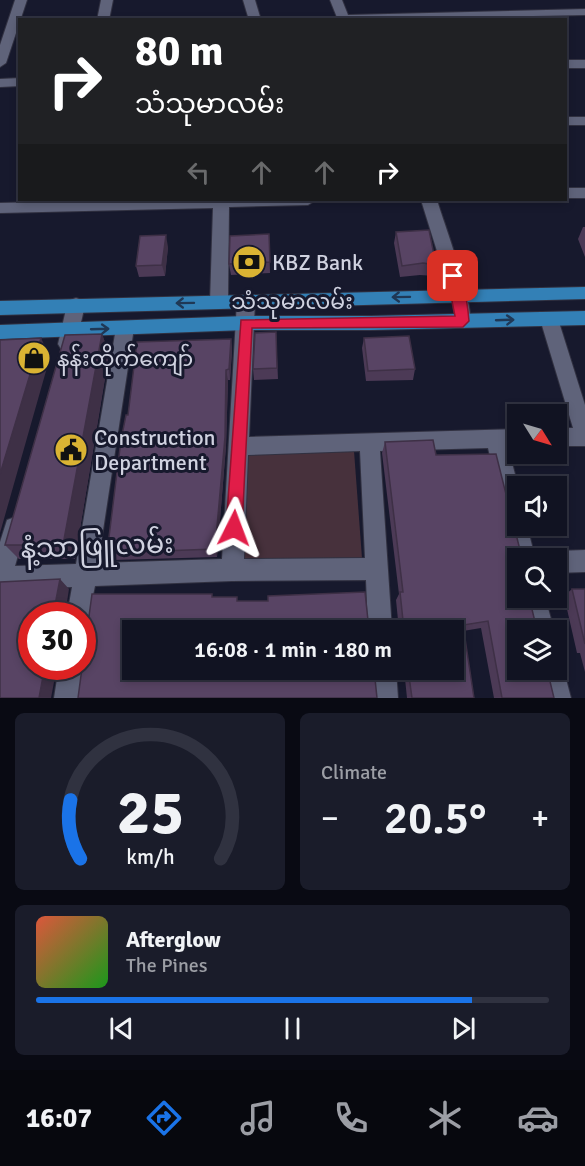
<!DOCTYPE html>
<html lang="en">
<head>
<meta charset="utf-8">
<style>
	body { margin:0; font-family:Signika,"Noto Sans Myanmar",sans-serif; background:#1a1c2a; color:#f1f3f6; height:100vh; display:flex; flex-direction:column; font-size:22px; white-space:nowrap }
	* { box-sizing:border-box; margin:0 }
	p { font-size:20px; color:#9c9ea5 }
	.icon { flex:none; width:33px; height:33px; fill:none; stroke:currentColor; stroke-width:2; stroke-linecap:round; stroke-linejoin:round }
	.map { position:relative; height:698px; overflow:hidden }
	.drawer { display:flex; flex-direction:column; gap:15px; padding:15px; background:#090a13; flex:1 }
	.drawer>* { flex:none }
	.guide { position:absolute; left:18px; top:18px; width:549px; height:183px; border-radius:0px; box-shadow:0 3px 9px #0003,0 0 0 2px #303240; background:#202124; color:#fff; overflow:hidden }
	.needle { width:39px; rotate:127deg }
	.controls { position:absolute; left:507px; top:404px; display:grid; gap:12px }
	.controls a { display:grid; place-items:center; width:60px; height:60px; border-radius:0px; background:#111322; box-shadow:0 3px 9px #0003,0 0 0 2px #303240; font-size:30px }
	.speed { position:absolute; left:18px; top:602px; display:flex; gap:12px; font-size:30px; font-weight:700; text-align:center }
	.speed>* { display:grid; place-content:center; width:78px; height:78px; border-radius:50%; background:#111322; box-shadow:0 3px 9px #0003,0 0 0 2px #303240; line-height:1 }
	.speed .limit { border:9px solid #d22; background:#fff; color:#111 }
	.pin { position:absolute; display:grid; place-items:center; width:51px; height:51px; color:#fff; margin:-26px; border-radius:12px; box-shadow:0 3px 9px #0006 }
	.me { position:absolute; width:66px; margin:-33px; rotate:3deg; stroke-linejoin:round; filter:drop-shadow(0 0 4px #0008) }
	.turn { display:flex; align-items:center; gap:21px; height:126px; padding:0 18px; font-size:27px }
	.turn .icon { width:78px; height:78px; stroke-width:2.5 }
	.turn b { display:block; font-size:42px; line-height:51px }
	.lanes { display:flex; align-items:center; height:57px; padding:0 18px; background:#0003; justify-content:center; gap:30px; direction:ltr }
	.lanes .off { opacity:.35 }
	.big { font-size:45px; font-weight:600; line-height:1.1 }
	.drawer .card { flex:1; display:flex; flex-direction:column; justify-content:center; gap:9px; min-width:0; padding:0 21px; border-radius:9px; background:#1a1c2a }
	.drawer .dial { align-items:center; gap:0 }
	.dial svg { height:156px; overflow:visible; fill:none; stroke:#303240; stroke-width:7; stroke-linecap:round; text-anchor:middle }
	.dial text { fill:#f1f3f6; stroke:none }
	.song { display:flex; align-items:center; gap:18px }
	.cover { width:72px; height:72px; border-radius:9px; background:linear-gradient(135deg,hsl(10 70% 55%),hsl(120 70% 35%)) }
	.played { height:6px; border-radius:3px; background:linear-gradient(90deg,#1a73e8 85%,#303240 85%) }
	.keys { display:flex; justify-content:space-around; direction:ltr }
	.heat { display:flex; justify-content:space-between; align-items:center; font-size:33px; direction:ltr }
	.drawer .tiles { flex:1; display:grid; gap:15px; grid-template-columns:1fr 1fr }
	.card:last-child { grid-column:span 2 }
	.trip { position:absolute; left:122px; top:620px; width:342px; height:60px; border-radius:0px; background:#111322; box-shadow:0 3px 9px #0003,0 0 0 2px #303240; font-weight:600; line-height:60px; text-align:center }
	.tabs { display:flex; height:96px; justify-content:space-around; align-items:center; background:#07080e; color:#9c9ea5 }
	.tabs .icon { width:42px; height:42px }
	.tabs .selected { color:#1a73e8 }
	.tabs b { font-size:27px; color:#f1f3f6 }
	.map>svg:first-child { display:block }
	.green { fill:#47313c }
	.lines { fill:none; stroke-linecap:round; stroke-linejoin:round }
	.street-casing { stroke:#313141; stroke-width:2 }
	.primary-casing { stroke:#313141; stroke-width:2 }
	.street { fill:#5f637a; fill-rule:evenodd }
	.primary { fill:#3380b6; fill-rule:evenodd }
	.wall { fill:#4c3a56 }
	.shaded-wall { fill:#3e3046 }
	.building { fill:#584464; stroke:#3e3046; stroke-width:1.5 }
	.oneway { stroke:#1f3856 }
	.route { fill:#e11d48; stroke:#92132f; stroke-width:1.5 }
	.labels { text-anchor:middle; stroke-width:6; stroke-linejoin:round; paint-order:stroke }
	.poi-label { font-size:22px; fill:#d0d2e0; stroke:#17192d; text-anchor:start }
	.street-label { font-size:22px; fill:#d0d2e0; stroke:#17192d }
	.near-street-label { font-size:27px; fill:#d0d2e0; stroke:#17192d }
</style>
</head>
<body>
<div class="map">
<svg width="585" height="698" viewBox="0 0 585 698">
	<rect width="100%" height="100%" fill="#17192d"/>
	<path class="green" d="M354,451L362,558L243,559L247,452Z"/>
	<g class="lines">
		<defs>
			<path id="street" d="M15,0H27L6,63L0,67V45Z
				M101,0H113L109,20H97Z
				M243,0H255L261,20H249Z
				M330,0H342L348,15L585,9V15L338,20Z
				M566,60H585V68H566Z
				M20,78V86L0,87V79Z
				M566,117H585V125H566Z
				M566,188H585V198H566Z
				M128,200H316L308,205L229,207L228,302L225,307L219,309L213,307L210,302L213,208L0,213V203Z
				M421,200H437C443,221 477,310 469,326L463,328L457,326L451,296Z
				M246,294L252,296L255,301L249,437L518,429V447H508L518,486V525H527L535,558H518L516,566L488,448L380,451L392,630H368L366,580L232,581L95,586L87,623L82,625V615H67L72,587L5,589L0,591V542L7,520L15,517L23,520L26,527L15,566L76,564L116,328L119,323L125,321L131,323L134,328L98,563L222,559L237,301L240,296ZM360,451L365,558L244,559L248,455Z
				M76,298L82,300L85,305L76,344L73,349L67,351L61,349L58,344L67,305L70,300Z
				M549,312L555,314L558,319L585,405V446H556V428H573L540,319L543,314Z
				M585,550V572L556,573V558H547L548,554L556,551Z
				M523,597H545L554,630H530Z
				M556,659L561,660L571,698H547L540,669H556Z
				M82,665L83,666L78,698H54L59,666Z
				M372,669H396L398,698H374Z"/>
			<path id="primary" d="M585,287V299L0,315V301Z
				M585,311V325L371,330H246L0,339V325L246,316H371Z"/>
		</defs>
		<use href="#street" class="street-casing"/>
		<use href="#primary" class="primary-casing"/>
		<use href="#street" class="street"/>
		<use href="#primary" class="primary"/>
	</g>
	<path class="wall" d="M583,227H585V257L578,239Z
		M396,232L436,265L434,276L420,275L400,277L394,243Z
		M269,234L270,273L231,275L229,264Z
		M168,247L165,276L139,277L136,266Z
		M276,332L278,379L254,380L253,369Z
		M102,334L109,354L75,559H19L5,545Z
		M364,338L415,369L413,380L366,381L362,348Z
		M231,339L232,350L230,380H228L226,446L217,557L113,560L107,553L128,415Z
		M385,442L436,455L518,558L554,698H494L481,628L463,631L474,698H407L404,669H453V630H399L396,600L399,594L382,453Z
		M572,589H585V672L580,653H577L564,596Z"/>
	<path class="shaded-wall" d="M166,235L168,247L165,276L162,265Z
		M102,334L109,354L75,559L63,545Z
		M41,338L50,357L0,533V474Z
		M231,339L232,350L230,380L229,369Z
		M226,370L228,380L226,446L217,557L215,549Z
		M60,579L69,589L65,615H57L55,605Z
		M45,666H57L51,698H39Z"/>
	<path class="building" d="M429,230L436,265L423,263L402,266L396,232Z
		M269,234L270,262L229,264L230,236Z
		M166,235L162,265L136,266L140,236Z
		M276,332L277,368L253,369L255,333Z
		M102,334L63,545H5L65,335Z
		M409,336L415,369L368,371L364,338Z
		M41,338L0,474V340Z
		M231,339L229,369L226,370L225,437L215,549L107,553L121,440L126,415H128L137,342Z
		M433,440L436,455L496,454L522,558H518V597H529L537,630H518V669H547L554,698H502L488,621L463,625L474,698H412L408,669H453V630H404L400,592H403L385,442Z
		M60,579L55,605L58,608L57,615H32V666H45L39,698H0V582Z
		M572,589H585V644Z
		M365,592L369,630H132V669H374L377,698H78L92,594H212V597H237V601H268V596Z"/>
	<defs><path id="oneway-shaft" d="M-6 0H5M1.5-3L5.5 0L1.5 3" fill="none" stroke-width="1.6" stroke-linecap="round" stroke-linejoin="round" transform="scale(1.5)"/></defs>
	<g class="oneway">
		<use href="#oneway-shaft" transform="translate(401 297) rotate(179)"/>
		<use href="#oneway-shaft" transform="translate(185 303) rotate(179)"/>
		<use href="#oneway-shaft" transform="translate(505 320) rotate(-2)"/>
		<use href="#oneway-shaft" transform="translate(100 329) rotate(-2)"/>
	</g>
	<path class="route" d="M453,272C465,276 468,309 469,321L463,327L252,328L242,528L240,534L234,536L228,534L226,528L241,320L455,316L447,276Z"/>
	<defs>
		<symbol id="bank-disc" viewBox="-11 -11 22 22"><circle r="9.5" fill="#dab333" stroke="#17192d"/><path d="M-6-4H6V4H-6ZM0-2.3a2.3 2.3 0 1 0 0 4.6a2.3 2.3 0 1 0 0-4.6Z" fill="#111"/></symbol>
		<symbol id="shop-disc" viewBox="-11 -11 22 22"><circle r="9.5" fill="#dab333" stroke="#17192d"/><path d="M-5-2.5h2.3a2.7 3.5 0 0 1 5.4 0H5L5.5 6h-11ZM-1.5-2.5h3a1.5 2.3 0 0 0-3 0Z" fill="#111"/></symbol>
		<symbol id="civic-disc" viewBox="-11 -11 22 22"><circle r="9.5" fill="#dab333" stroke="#17192d"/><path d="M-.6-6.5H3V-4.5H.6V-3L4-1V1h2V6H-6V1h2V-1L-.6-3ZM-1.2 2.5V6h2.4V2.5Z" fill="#111"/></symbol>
	</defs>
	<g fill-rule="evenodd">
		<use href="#bank-disc" x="230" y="243" width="38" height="38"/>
		<use href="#shop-disc" x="15" y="339" width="38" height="38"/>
		<use href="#civic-disc" x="52" y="431" width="38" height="38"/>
	</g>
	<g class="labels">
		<g class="poi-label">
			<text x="272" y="270">KBZ Bank</text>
			<text x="57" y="366">နန်းထိုက်ကျော်</text>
			<text x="94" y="445">Construction<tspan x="94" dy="25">Department</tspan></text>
		</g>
		<g class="street-label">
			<text x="292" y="309">သံသုမာလမ်း</text>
		</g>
		<g class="near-street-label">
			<text transform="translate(97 546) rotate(-2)" y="9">နံ့သာဖြူလမ်း</text>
		</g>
	</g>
</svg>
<div class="controls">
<a><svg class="needle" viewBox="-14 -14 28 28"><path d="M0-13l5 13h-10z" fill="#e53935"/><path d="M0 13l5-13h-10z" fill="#9c9ea5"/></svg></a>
<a><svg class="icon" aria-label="sound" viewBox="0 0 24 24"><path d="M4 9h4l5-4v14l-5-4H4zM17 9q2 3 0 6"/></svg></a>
<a><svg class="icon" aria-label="search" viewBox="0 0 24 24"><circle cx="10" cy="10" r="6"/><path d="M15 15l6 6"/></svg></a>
<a><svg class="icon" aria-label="layers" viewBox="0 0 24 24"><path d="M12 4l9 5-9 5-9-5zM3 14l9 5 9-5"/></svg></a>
</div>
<div class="speed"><div class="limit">30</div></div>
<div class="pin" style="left:453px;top:276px;background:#d93025"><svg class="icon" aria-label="arrive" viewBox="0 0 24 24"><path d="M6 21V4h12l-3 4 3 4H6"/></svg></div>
<svg class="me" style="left:234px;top:528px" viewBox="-20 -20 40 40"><path d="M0-17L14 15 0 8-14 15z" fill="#e11d48" stroke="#fff" stroke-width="4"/></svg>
<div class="trip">16:08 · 1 min · 180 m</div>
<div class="guide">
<div class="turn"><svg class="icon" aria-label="right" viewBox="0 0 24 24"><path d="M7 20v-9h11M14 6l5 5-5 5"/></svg><div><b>80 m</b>သံသုမာလမ်း</div></div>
<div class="lanes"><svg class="icon off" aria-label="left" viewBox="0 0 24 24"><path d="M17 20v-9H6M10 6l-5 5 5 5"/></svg><svg class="icon off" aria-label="ahead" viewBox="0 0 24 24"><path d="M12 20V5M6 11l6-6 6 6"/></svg><svg class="icon off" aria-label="ahead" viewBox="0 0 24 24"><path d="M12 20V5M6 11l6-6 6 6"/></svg><svg class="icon" aria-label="right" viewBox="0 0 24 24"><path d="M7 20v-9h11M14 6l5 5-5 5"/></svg></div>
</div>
</div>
<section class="drawer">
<div class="tiles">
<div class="card dial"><svg viewBox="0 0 100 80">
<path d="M14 69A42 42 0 1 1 86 69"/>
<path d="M14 69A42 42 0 0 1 9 39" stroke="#1a73e8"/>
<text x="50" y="56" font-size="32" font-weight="700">25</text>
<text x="50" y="72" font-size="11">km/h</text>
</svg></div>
<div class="card"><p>Climate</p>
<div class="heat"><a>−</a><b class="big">20.5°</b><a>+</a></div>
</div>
<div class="card">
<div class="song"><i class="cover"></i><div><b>Afterglow</b><p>The Pines</p></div></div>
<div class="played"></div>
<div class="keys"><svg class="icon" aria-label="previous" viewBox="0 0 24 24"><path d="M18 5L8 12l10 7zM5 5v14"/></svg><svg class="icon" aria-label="pause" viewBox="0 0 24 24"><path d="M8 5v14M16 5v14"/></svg><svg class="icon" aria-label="next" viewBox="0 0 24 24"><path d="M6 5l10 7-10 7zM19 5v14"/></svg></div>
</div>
</div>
</section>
<nav class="tabs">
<b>16:07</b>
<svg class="icon selected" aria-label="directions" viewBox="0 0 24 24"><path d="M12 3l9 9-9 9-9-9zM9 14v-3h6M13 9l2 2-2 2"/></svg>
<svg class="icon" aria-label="music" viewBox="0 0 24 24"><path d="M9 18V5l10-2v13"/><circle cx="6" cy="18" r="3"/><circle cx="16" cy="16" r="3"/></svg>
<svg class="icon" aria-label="phone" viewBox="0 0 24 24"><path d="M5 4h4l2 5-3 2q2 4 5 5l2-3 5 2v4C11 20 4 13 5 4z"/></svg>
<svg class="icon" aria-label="climate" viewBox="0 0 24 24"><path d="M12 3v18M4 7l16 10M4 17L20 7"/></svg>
<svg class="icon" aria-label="car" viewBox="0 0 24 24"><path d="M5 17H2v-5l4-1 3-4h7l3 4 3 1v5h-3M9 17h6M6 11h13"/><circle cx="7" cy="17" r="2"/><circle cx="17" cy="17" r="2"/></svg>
</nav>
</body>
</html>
